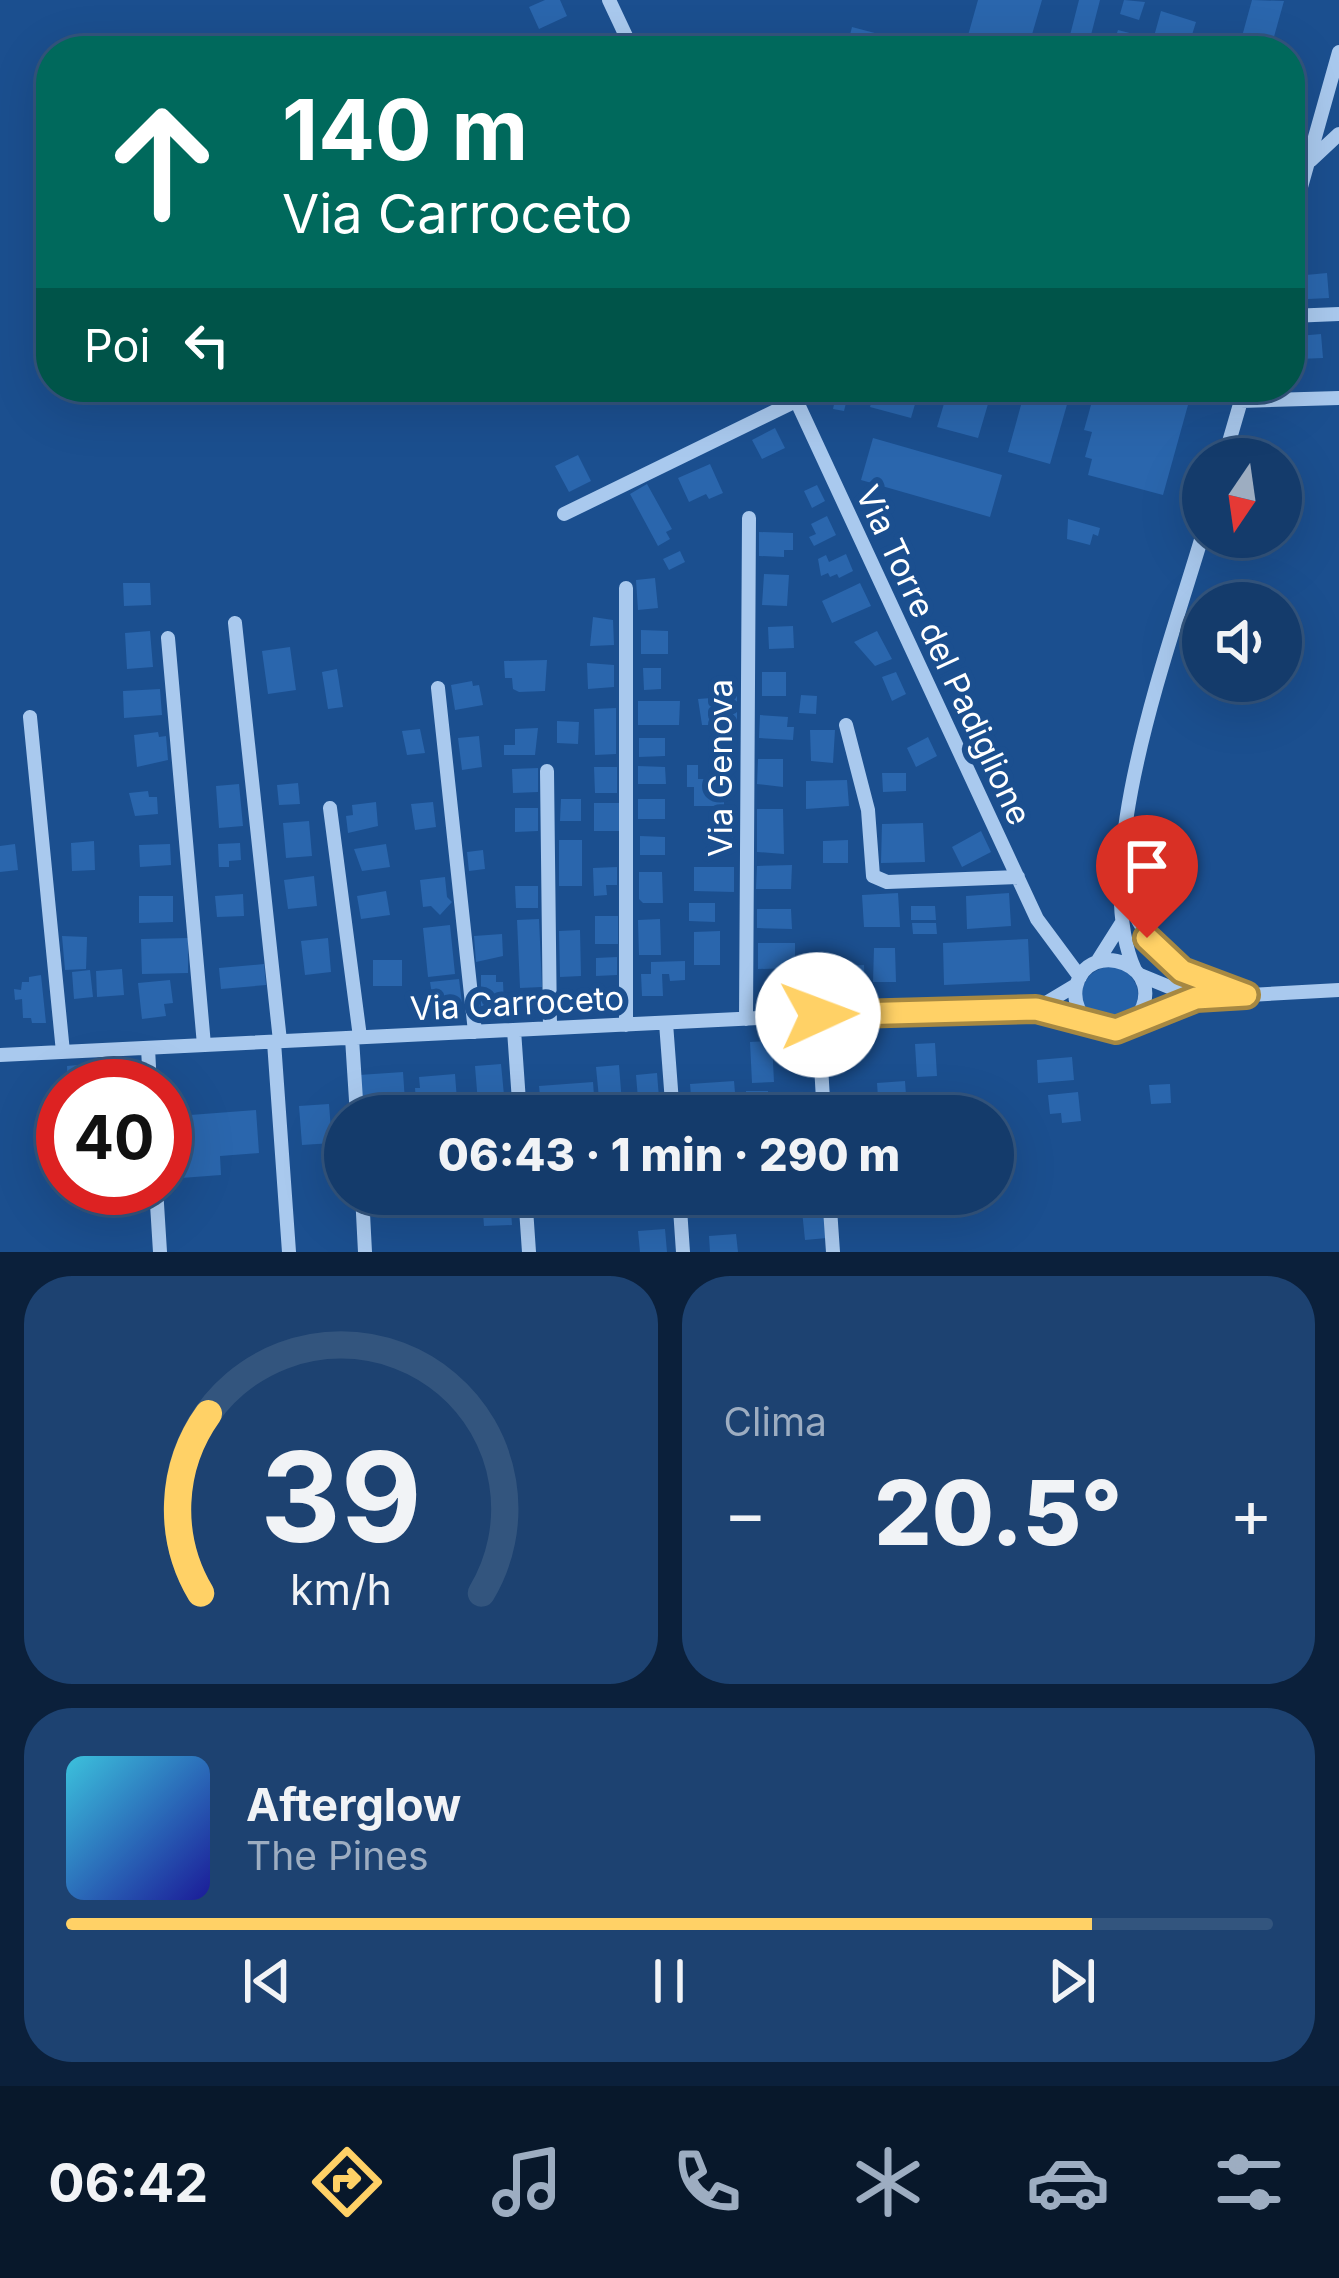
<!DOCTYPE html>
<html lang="it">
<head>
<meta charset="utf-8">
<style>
	body { margin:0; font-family:Inter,sans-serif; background:#1d4271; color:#f1f3f6; height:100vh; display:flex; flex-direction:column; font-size:45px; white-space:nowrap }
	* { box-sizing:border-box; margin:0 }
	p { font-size:39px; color:#9dadc1 }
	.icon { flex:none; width:66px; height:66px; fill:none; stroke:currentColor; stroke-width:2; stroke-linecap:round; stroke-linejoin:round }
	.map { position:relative; height:1252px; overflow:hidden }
	.side { display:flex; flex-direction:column; gap:24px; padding:24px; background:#0b203b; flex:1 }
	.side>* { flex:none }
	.banner { position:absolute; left:36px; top:36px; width:1269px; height:366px; border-radius:48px; box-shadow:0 12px 48px #0002,0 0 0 3px #33557e; background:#00695c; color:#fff; overflow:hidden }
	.needle { width:78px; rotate:193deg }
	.tools { position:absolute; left:1182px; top:438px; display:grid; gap:24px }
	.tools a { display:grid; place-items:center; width:120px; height:120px; border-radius:50%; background:#143b6b; box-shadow:0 12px 48px #0002,0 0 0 3px #33557e; font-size:60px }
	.speed { position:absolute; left:36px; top:1059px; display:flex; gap:24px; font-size:60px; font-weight:700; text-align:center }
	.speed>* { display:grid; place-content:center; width:156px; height:156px; border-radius:50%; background:#143b6b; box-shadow:0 12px 48px #0002,0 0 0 3px #33557e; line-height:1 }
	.speed .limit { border:18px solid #d22; background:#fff; color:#111 }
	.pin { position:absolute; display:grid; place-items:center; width:102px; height:102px; color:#fff; margin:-123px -51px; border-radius:50% 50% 50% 0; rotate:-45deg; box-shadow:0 0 12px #0007 }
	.pin .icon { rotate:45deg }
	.me { position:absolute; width:132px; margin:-66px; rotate:88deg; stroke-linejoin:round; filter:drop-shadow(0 0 9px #0008) }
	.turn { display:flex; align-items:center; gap:42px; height:252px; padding:0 48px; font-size:54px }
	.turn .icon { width:156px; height:156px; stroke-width:2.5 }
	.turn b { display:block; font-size:84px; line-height:102px }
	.then { display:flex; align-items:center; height:114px; padding:0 48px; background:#0003; gap:24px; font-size:45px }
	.big { font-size:90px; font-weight:800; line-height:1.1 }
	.side .widget { flex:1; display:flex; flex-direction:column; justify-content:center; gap:18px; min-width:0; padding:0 42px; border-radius:48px; background:#1d4271 }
	.side .dial { align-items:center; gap:0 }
	.dial svg { height:312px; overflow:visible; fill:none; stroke:#33557e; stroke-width:7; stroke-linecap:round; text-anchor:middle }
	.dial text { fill:#f1f3f6; stroke:none }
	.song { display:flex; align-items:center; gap:36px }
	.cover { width:144px; height:144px; border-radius:18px; background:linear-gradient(135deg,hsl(190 70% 55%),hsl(240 70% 35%)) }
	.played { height:12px; border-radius:6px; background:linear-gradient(90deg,#ffd166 85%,#33557e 85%) }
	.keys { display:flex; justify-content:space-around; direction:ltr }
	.heat { display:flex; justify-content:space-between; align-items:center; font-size:66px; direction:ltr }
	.side .tiles { flex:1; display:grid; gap:24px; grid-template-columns:1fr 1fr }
	.widget:last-child { grid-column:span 2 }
	.trip { position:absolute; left:324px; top:1095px; width:690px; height:120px; border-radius:60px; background:#143b6b; box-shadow:0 12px 48px #0002,0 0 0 3px #33557e; font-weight:800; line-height:120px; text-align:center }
	.dock { display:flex; height:192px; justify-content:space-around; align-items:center; background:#08182b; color:#9dadc1 }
	.dock .icon { width:84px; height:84px }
	.dock .on { color:#ffd166 }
	.dock b { font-size:54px; color:#f1f3f6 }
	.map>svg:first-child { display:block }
	.green { fill:#2461a8 }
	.building { fill:#2a66ad }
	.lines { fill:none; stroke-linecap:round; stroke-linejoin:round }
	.minor { stroke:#a9c9ee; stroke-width:14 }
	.route-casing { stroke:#a68842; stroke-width:30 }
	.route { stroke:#ffd166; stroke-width:21 }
	.labels { text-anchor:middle; stroke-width:12; stroke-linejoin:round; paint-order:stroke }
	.street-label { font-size:33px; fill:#fff; stroke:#1b4f8f }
</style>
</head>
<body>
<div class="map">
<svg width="1339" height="1252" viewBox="0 0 1339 1252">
	<rect width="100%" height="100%" fill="#1b4f8f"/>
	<path class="green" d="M1082 995a28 28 0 1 1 56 0a28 28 0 1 1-56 0Z"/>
	<path class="building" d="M545,0H560L567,16L539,29L529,7Z
		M978,0H1042L1031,38L1019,35L1014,51L967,39Z
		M1079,0H1100L1091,35L1101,37L1097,51H1066Z
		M1124,0L1145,2L1139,20L1120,14Z
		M1252,0L1284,1L1270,51H1238Z
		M1161,11L1196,22L1187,51H1150Z
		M852,27L890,37L886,51H846Z
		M1118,30L1137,35L1133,51H1111Z
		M1327,273L1329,298L1308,299L1306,275Z
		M1321,334L1323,358L1299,359L1298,336Z
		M838,387H850L844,411L833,409Z
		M876,387H920L911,418L870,407Z
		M949,387H993L978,438L937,427Z
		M1026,387H1072L1050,464L1008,452Z
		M1096,387H1193L1163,495L1088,475L1092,459L1085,457L1092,432L1084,430Z
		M775,428L785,448L762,459L752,440Z
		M873,438L1002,475L990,517L861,480Z
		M578,455L591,481L569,492L555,466Z
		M710,464L723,493L709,499L706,494L689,502L678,478Z
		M647,484L672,529L666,532L670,539L658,546L630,494Z
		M817,485L825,501L812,508L804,491Z
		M827,516L836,535L814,546L809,537L816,534L811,524Z
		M1068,519L1100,528L1098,536L1093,534L1090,545L1067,539Z
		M759,532L793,533V550H784V557L759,556Z
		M680,551L685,562L669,570L663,559Z
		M846,554L853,571L839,578L837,574L830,577L828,573L821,576L818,559L826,555L829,562Z
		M764,574L789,575L787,606L762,605Z
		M655,578L658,608L638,610L636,580Z
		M123,583H150L151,605L124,606Z
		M860,583L871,606L832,623L822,601Z
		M593,617L613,620L614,645L590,646Z
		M793,626L794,648L769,649L768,627Z
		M641,630L668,631V654H641Z
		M150,631L153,667L127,669L125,633Z
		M877,631L892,659L875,666L854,642Z
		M290,647L296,690L268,694L262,651Z
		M547,660L545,691L519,692L513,689L512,678H505L504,661Z
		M587,663L614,665V687L588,689Z
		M643,668H661V689L644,690Z
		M337,669L343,707L328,709L322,672Z
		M762,672H786V696H762Z
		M896,672L906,694L892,701L882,677Z
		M472,681L473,686L479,685L483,705L455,710L451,685Z
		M160,689L162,715L124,718L123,691Z
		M801,695L817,696L816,714L799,713Z
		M737,696V725H702L698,699Z
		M638,701H680L679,725H638Z
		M616,708V754L595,755L594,709Z
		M760,715L788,717L787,727H794L793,740L759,738Z
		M557,721L579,722L578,744L557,743Z
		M538,728L535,755H504V745H515V729Z
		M420,729L425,753L407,755L402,731Z
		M810,730H835L833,763L811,761Z
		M158,732L159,737L166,736L168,760L137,767L134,735Z
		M479,736L482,767L462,770L458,738Z
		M928,737L937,756L916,767L907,748Z
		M639,738H665V756L639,757Z
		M713,741H735V762L713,766Z
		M758,759H783V787L757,784Z
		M687,765H698V779H724V806H694V787H687Z
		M638,766L665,767L666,784H638Z
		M594,767H617V793H595Z
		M538,768V792L513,793L512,769Z
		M882,773H906V791L883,792Z
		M847,780L849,806L806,809V781Z
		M298,783L300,804L279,805L277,785Z
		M239,784L243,826L219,828L216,786Z
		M148,791L149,797H157L158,814L135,816L129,793Z
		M561,799H581V821H560Z
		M638,799H665V819H638Z
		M376,802L378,826L348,833L346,816L353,815L352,805Z
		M433,802L436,827L415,830L411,804Z
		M594,803H619V831H594Z
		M515,808H538V831L515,832Z
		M757,809H783L784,854L757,852Z
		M710,814H733V851L710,850Z
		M309,821L312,856L286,858L283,823Z
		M923,823L925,862L881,863L882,824Z
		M981,831L991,852L962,867L952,847Z
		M640,836L665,837V855H640Z
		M559,840H582V886H559Z
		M848,840V863H823V841Z
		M94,841L95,870L72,871L71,843Z
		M240,843L241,860L229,861V867H219L218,844Z
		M15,844L18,870L0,872V846Z
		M170,844L171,865L140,867L139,845Z
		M386,844L390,867L362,871L354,849Z
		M483,850L485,869L469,871L467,852Z
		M792,865L791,889H756L757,866Z
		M617,867V885H606L607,895L594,896L593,868Z
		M694,867H734V892L694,891Z
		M639,872H662L663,903H643L639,899Z
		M314,876L317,906L288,909L284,880Z
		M445,877L447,897L452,902L440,915L431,906L423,907L420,880Z
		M515,886H538V908H516Z
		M386,891L390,915L361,919L357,896Z
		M898,893L900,927H864L862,895Z
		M1009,893L1011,926L967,929L966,896Z
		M243,894L244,916L217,917L215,896Z
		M139,896H173V922L139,923Z
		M689,903H715V922L689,921Z
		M911,906H935L936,920H911Z
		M757,909H791L792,929L757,928Z
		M595,916H618V944H595Z
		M539,919L542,987L520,988L517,920Z
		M660,919L661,955H639L638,920Z
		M912,923H936L937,934H913Z
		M450,925L455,974L428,977L423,928Z
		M580,930L581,976L560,977L559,931Z
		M720,931V965H694V932Z
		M502,934L503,956L476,962L474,936Z
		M62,936L87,937L86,969L65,970Z
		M188,938V973L142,974L141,939Z
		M328,938L331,972L305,975L301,941Z
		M1028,939L1030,981L944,985L943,943Z
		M758,943H795V968L758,969Z
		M874,948H895L896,982H873Z
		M617,957V975L596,976V958Z
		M812,957H831L832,988L813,989Z
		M373,960H402V986H373Z
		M685,961V980L670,981L669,974H662L663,996H642L641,974H651V962Z
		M264,964L266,985L221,989L219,968Z
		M864,965L865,987L846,988L845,966Z
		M122,969L124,995L97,997L96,971Z
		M90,970L93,997L74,999L72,972Z
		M800,974L801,998H776V975Z
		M41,975L46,1023H32L31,1018H23L22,999L15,1000L14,989L21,990L22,982H29V977Z
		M481,975H496V982H503L504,1005L481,1006Z
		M459,979L462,1003L434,1007L430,982Z
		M170,980L173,1003L164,1004L166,1016L142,1019L138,983Z
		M809,1038L811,1061L806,1062V1066L789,1068L787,1040Z
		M772,1041L774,1082L752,1083L750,1042Z
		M935,1043L937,1076L917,1077L915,1044Z
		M1072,1057L1074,1080L1038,1083L1037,1060Z
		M89,1064L91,1086H68L67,1066Z
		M501,1064L506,1116H479L475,1066Z
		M619,1065L623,1116H542L539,1086L593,1082L595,1110L600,1109L596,1067Z
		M403,1072L406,1116H362L359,1075Z
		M657,1073L659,1098L638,1099L636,1075Z
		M455,1074L458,1114L417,1116L415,1088H420L419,1077Z
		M734,1081L736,1104L692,1108L690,1084Z
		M905,1081L907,1109L879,1111L877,1083Z
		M1170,1084L1171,1103L1151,1104L1149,1085Z
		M746,1091H768L769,1113L746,1114Z
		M1078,1092L1081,1121L1062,1123L1061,1113L1050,1114L1048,1095Z
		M814,1103L816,1116H793L792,1105Z
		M329,1104L332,1143L302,1145L299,1106Z
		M256,1110L259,1153L220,1156L221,1175L181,1178L177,1116Z
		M704,1194H735L736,1212L706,1215Z
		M510,1197L512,1225L484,1226L482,1199Z
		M823,1199L827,1238L805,1240L801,1201Z
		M665,1229L667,1252H640L638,1231Z
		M736,1234L738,1252H710L709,1236Z"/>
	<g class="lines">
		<path class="minor" d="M609,0L633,51
			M1311,160L1339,134
			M1290,226L1339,52
			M1290,316L1339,314
			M790,387L1037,919L1080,977
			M1241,401L1339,398
			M1224,459L1245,387
			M564,514L796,401
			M235,623L280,1041
			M168,638L204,1045
			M438,688L475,1032
			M30,717L63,1052
			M846,725L868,810L873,876L887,882L1018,877
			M547,771L550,1028
			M330,808L360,1037
			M1127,892C1144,950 1180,974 1236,992
			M1097,962L1121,924
			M1135,970C1087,865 1171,643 1203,533
			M1140,975L1196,998
			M1036,1009L1076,985
			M818,1015L824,1116
			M746,1019L749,518
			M666,1023L673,1116
			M1088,1023C1079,1013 1073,1002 1076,987C1088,935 1173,966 1136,1019
			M626,1025V588
			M514,1030L520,1116
			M352,1038L357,1116
			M274,1042L289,1252
			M148,1048L150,1086
			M0,1055L818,1015L1036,1009L1116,1030L1196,998L1339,990
			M156,1188L160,1252
			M362,1194L365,1252
			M525,1194L529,1252
			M679,1194L683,1252
			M829,1194L833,1252"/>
	</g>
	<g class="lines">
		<defs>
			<path id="route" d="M818,1015L1036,1009L1116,1030L1196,998L1246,995L1182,971L1147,938"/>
		</defs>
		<use href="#route" class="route-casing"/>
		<use href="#route" class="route"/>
	</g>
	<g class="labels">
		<g class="street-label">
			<text transform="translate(944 655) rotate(65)" y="12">Via Torre del Padiglione</text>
			<text transform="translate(720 768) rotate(-90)" y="12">Via Genova</text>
			<text transform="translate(517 1003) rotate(-3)" y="12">Via Carroceto</text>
		</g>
	</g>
</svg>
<div class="tools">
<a><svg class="needle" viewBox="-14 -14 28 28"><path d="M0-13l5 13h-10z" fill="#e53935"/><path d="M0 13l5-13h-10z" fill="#9dadc1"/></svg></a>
<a><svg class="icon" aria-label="sound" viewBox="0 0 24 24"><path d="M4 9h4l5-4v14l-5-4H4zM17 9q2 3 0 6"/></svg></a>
</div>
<div class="speed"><div class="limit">40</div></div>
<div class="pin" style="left:1147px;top:938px;background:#d93025"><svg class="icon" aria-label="arrive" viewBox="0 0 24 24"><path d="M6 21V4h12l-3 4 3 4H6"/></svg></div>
<svg class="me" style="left:818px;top:1015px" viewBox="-20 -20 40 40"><circle r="19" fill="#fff"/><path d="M0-13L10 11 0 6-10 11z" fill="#ffd166"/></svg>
<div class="trip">06:43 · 1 min · 290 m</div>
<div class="banner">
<div class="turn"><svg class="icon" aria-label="ahead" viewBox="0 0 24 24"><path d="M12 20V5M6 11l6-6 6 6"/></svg><div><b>140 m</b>Via Carroceto</div></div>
<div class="then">Poi<svg class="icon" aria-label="left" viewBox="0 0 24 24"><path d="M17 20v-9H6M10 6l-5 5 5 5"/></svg></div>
</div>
</div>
<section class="side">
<div class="tiles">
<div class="widget dial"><svg viewBox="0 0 100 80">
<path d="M14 69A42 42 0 1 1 86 69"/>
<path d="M14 69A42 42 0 0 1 16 23" stroke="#ffd166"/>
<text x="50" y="56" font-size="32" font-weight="700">39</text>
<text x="50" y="72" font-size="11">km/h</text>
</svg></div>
<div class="widget"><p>Clima</p>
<div class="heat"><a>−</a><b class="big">20.5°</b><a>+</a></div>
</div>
<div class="widget">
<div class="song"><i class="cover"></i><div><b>Afterglow</b><p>The Pines</p></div></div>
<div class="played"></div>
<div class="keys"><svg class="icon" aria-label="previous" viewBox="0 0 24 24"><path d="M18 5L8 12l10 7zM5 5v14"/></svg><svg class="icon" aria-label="pause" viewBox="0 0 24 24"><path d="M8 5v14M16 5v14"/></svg><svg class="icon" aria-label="next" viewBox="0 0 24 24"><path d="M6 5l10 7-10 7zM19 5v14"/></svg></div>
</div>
</div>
</section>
<nav class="dock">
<b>06:42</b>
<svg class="icon on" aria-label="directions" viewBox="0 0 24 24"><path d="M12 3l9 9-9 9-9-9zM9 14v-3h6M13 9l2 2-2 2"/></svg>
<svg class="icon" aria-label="music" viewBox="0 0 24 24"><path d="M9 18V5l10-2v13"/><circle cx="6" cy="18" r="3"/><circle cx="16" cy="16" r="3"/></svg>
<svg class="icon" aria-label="phone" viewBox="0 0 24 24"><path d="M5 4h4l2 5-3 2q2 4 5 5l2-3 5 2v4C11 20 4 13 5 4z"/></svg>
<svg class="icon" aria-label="climate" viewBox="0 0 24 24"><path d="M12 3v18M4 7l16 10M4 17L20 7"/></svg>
<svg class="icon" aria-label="car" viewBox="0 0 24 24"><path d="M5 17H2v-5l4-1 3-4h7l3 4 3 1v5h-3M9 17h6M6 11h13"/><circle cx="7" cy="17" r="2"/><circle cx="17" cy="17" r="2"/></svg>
<svg class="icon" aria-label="filters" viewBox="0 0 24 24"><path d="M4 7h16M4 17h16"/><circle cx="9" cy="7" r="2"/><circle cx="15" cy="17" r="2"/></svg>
</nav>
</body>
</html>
